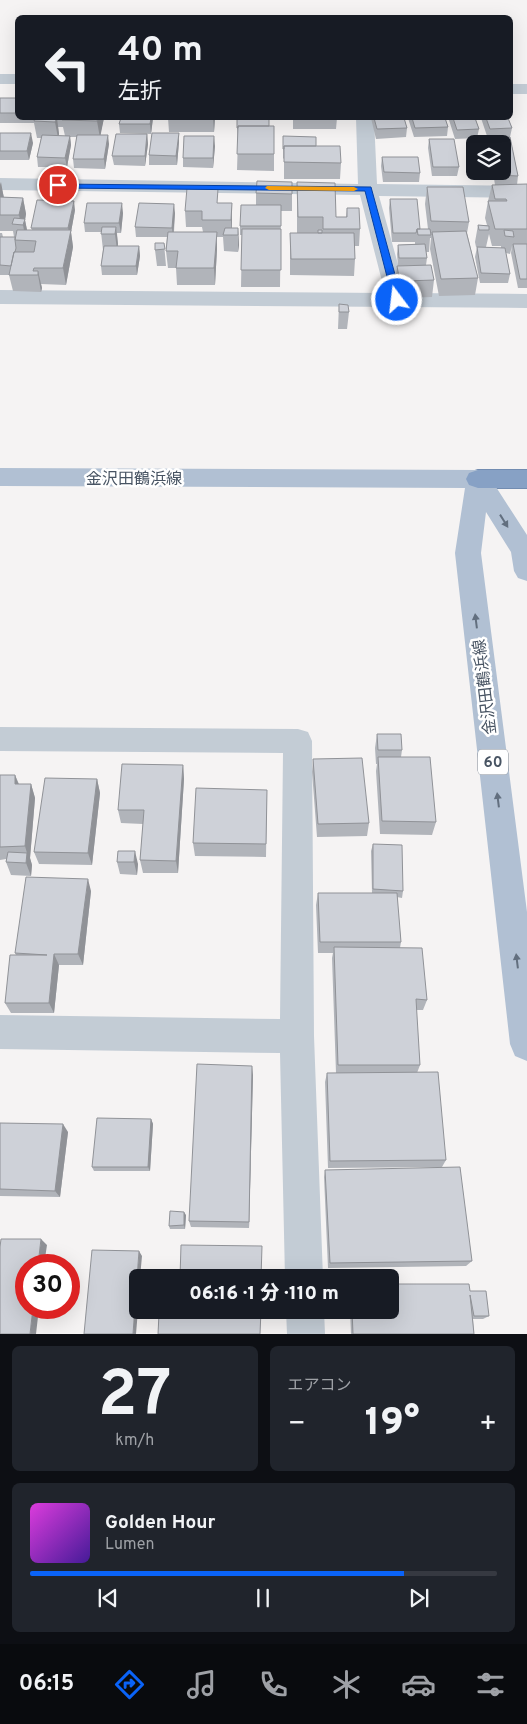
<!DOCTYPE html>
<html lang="ja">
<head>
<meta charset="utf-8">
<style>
	body { margin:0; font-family:Overpass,"Noto Sans JP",sans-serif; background:#20242c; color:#f1f3f6; height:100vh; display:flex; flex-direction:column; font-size:19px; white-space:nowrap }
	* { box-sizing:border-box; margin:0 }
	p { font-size:16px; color:#9ea1a6 }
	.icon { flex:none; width:28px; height:28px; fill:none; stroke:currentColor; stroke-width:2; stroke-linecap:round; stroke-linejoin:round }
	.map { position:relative; height:1334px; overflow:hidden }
	.side { display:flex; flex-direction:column; gap:12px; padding:12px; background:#0d0f14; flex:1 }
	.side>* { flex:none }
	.guide { position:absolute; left:15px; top:15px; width:498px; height:105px; border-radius:8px; box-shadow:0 5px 20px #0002; background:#171b24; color:#f1f3f6; overflow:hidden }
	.controls { position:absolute; left:466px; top:135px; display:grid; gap:10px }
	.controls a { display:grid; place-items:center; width:45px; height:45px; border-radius:8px; background:#171b24; box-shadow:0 5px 20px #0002; font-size:25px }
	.speed { position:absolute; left:15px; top:1254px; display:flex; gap:10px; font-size:25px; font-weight:700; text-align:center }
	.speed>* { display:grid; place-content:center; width:65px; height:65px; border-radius:50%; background:#171b24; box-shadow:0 5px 20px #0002; line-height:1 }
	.speed .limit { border:8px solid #d22; background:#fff; color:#111 }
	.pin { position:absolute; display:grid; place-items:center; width:42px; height:42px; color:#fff; margin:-21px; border:2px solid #fff; border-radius:50%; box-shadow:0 1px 5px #0007 }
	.me { position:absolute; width:55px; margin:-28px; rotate:345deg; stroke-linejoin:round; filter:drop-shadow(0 0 4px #0008) }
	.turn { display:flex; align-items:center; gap:18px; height:105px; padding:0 20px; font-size:22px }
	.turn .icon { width:65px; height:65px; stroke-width:2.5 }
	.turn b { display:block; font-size:35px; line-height:42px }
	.big { font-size:38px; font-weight:800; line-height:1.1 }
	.side .tile { flex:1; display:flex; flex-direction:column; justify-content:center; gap:8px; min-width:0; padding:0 18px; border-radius:8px; background:#20242c }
	.side .dial { align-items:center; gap:0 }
	.dial b { font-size:65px; line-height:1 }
	.song { display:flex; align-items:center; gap:15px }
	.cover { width:60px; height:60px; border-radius:8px; background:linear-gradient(135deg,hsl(300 70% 55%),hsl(260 70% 35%)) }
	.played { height:5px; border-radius:2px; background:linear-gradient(90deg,#0a63f8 80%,#363941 80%) }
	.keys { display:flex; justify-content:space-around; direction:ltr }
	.heat { display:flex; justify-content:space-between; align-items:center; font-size:28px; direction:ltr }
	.side .tiles { flex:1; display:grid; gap:12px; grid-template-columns:1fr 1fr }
	.tile:last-child { grid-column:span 2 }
	.trip { position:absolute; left:129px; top:1269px; width:270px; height:50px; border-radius:8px; background:#171b24; box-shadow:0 5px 20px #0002; font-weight:800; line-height:50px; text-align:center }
	.tab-bar { display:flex; height:80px; justify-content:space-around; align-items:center; background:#090b0e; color:#9ea1a6 }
	.tab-bar .icon { width:35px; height:35px }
	.tab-bar .current { color:#0a63f8 }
	.tab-bar b { font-size:22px; color:#f1f3f6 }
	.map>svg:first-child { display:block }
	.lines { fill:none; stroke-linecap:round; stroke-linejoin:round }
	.motorway-casing { stroke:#728cb1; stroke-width:2 }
	.minor { fill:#c3ccd5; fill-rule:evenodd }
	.tertiary { fill:#c3ccd5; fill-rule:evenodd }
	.primary { fill:#b1c0d3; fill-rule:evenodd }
	.motorway { fill:#87a1c5; fill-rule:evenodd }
	.wall { fill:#b1b4ba; fill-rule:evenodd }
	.shaded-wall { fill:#909297 }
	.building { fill:#ced1d8; stroke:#909297 }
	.oneway { fill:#626f7f }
	.route { fill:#0a63f8; stroke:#0640a1 }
	.slow { fill:#f59e0b }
	.labels { text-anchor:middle; stroke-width:5; stroke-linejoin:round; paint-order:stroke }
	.shield { fill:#fff; stroke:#7f8792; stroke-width:1 }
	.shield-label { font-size:15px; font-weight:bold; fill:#485463 }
	.street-label { font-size:16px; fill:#485463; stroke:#fff }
</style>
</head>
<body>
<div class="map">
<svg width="527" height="1334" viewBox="0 0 527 1334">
	<rect width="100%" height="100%" fill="#f5f3f3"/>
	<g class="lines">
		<defs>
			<path id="motorway" d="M478,470H527V488H478L469,485L466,479L469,473Z"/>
		</defs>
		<use href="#motorway" class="motorway-casing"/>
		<path class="minor" d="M356,118H374L377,184L527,186V198L379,196L406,293L527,294V308L0,304V290L385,293L360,195L0,190V178L358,184Z
			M0,727L298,729L308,732L312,741L314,1036L323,1278H285L280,1053L0,1049V1015L280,1019L283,753L0,751Z
			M286,1310H324L325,1334H287Z"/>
		<path class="tertiary" d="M0,74H18V84H0Z
			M510,84H527V94H510Z"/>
		<path class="primary" d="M0,468L478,470L487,473L527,535V581L518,578L514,571L511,552L486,512L481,553L527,912V1061L515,1056L510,1044L455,553L465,488L0,486Z"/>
		<use href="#motorway" class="motorway"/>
	</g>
	<path class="wall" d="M0,98H18V118H104L100,135L109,144L105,169L74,168L73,159L77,137H70L71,145L67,167H38L37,157L41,138H37L34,123H0ZM58,127H63L65,136H59V134Z
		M121,118H153L151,134L120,133L119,124Z
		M168,118H215L214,132H169Z
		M227,118H235V119H227Z
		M293,118H337L336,129H293Z
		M371,118H404L407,128L406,137L376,139Z
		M408,118H445L448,127L447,136L414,137Z
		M450,118H475L479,129L477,138L455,139L449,120Z
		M481,118H508L512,128L510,137L518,176L517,185L527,184V288H518L511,253L512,246L510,254L506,253L510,274L508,283H480L475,257L477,247L501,248V246H492L489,234L486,247H476L475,242L478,225H487L485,218L488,201L492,185H495L493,172L481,171H502V144H477L478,136H487Z
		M274,126V171L237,170L238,138L237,128Z
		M0,133L33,143L29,160H0Z
		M147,134L148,144L145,166L114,165L112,156Z
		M283,136L316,146L341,163L340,179H284V159L283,158Z
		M429,139L459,167L457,176H432L428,148Z
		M179,142L177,165H149V155Z
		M215,146L213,168L183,167V158Z
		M382,157L420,173L419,182H383L381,166Z
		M0,182L4,197L23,198L26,214L25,220L27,230H32L31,228L75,210L71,232L73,247L66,285L41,284L42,288L41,292L13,291L9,275H0V233H2L3,237H14L13,231H0Z
		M292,182V211H281L280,287H241L242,235H240V226L256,205V193Z
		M297,182L336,217H346L347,208L360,229L359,246H354L355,259L354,276L290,275V233H297Z
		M427,187L469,222L467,233L478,278L475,295L439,296L430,249L431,238H430L429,252H426L427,258L426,265L434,280L432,297L404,298L397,294L395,282L397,266H398L397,254L398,245L415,244V242H392L389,208L390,199L420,229H428L425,204Z
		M218,203H232V228H238L239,245L238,252L224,251L223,237H217V249L215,285H177L176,268H168L166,251L167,237H136L135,227L175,213L174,232H203L202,227H186L185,211Z
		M123,213L121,233H117L118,246H139L140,256L137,275H102L101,266L103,250L101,232H85L84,223Z
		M164,243L166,266H157L155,250Z
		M339,304L349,312L347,329H338Z
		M377,734L402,750L401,757L436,822L432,835L380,834L376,771L377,764H376L375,748Z
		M313,759L369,823L367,836L317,837L312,772Z
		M183,765L184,779L178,873H143L140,860L143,824L121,823L118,810Z
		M0,775H15L19,784H31L35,798L30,858L32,865L31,876L11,875L6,862V859L0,860Z
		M97,779L100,793L92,865L39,864L34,852Z
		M267,790L266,857L195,856L193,843Z
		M373,844L403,891L402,898L397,897L401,942L400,948L427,1000L423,1010H416L420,1065L417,1073L446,1160L442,1167L328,1168L325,1082L327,1073H336L332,958L333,953H318L316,905L318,893H372L371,851Z
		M118,851L138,864L137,875L120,874L117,862Z
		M91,891L83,965H59L54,1013H11L5,1003L16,955L15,953Z
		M253,1075L249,1228L191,1227L189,1221Z
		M151,1119L153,1124L150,1171H94L92,1167Z
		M0,1123L68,1132L60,1197L0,1196Z
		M325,1170L472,1261L466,1266L328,1268L324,1177Z
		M186,1215L185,1229H170L169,1226Z
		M470,1291L489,1316L483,1319H473L474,1334H351L350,1310H390Z"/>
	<path class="shaded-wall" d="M57,118L59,134L58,138L55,122Z
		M98,118H104L100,138L97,121Z
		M151,118H153L151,134L150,124Z
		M213,118H215L214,132Z
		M31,133L33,143L29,160L27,151Z
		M179,133V142L177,165L176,156Z
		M147,134L148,144L145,166V156Z
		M108,135L109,144L105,169L104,159Z
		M70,136L71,145L67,167L65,158Z
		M214,136L215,146L213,168V158Z
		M1,182L4,199L0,211V185Z
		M23,198L26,214L25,220L28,235L26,241L23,225H21L19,215Z
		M74,201L75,210L71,232L73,247L66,285L63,268L70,235L68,228Z
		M122,203L123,213L121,233L119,223Z
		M232,203V220L231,237V220Z
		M174,204L175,213L173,237L172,228Z
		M116,227L118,244L117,250L115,234Z
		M238,228L239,245L238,252Z
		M217,232V249L215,285L214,268Z
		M139,246L140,256L137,275L136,266Z
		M38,271L42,288L41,292L38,275Z
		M183,765L184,779L178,873L176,861Z
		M15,775L20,788L15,784Z
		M97,779L100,793L92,865L88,853Z
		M31,784L35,798L30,858L32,865L31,876L26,863L27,853L25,846Z
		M135,851L138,864L137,875L134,862Z
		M88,879L91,891L83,965L78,954Z
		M54,954L59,965L54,1013L49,1003Z
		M252,1066L253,1075L249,1228V1222Z
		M151,1119L153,1124L150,1171L148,1167Z
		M63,1124L68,1132L60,1197L55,1191Z
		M184,1212L186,1215L185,1229L184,1225Z
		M41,1239L47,1245L44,1265H38Z
		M139,1251L142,1256L140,1278H138V1310L136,1334H133Z
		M33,1308H39L36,1334H30Z"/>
	<path class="building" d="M0,98H18V113H0Z
		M35,118H57L55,122L34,121Z
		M63,118H98L97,121L62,120Z
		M121,118H151L150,124H119Z
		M237,118H269V126H238V128H237Z
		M374,118H404L407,128L377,129Z
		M412,118H445L448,127L415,128Z
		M453,118H475L479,129L457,130Z
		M486,118H508L512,128L490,129Z
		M238,126H274V154H237Z
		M0,133H31L27,151H0Z
		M152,133H179L176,156L149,155Z
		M116,134H147L145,156H112Z
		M42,135L70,136L65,158L37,157Z
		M77,135H108L104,159H73Z
		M184,136H214L213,158H183Z
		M283,136L316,137V146H284V149H283Z
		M478,136L510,137L518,176L497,175L496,171H502V144H479Z
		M429,139H454L459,167H433Z
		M284,146H340L341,163L284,162Z
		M382,157H418L420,173L384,172Z
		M257,181L292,182V194L256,193Z
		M297,182L335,183L336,217H347V208H359L360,229H323V217H298Z
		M527,184V229H495L488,201H507L506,199H495L492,185Z
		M427,187H463L469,222L431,221Z
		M187,188L218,189L217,203H232L231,220H202V211H185Z
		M0,197L23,198L19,215H0Z
		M390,199H417L420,229H417L416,233H393Z
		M37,200L74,201L68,228H31Z
		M87,203H122L119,223H84Z
		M139,203L174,204L172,228L135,227Z
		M241,205H281V226H240Z
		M14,218L25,219L23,225L12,224Z
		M478,225L489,226V230H479Z
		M102,227H116L115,234H101Z
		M225,228H238V235H223Z
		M242,229H281V270H241Z
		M417,229H430L431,235H418Z
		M17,230H71L63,268H34L33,271H38V275H9L14,252H34L36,241L15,240Z
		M318,230H322V233H318Z
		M504,230L513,231L514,237L505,236Z
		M466,231L478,278L441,279L432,232Z
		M168,232H217L214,268H176L178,251H166Z
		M290,233H354L355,259H291Z
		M0,237H15V240L16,248L15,252H14L11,266L0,265Z
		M155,243H164L165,249L155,250Z
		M425,244L427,258H399L398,245Z
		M513,244H527V279H520Z
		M104,246H139L136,266H101Z
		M477,247L505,248L510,274L481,273Z
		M431,265L434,280L406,281L399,277L397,266Z
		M339,304L348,305L349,312H339Z
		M377,734H401L402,750H378Z
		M378,757H430L436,822L382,821Z
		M362,758L369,823L318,824L313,759Z
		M122,764L183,765L176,861L140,860L144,810H118Z
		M0,775H15V784H31L25,846L0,847Z
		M45,778L97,779L88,853L34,852Z
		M196,788L267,790L266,844L193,843Z
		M373,844L402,845L403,891L373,889Z
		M118,851H135L134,862H117Z
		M8,852L27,853L26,863L6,862Z
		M26,877L88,879L78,954H54L49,1003H5L10,955H47L15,953Z
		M318,893H397L401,942H320Z
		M334,947L422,948L427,1000L416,999L420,1065H338Z
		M197,1064L252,1066L249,1222L189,1221Z
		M438,1072L446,1160L330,1161L327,1073Z
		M97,1118L151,1119L148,1167H92Z
		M0,1123L63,1124L55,1191L0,1189Z
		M460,1167L472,1261L330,1263L325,1170Z
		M170,1211L184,1212V1225L169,1226Z
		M1,1239H41L38,1265H26V1308H33L30,1334H0V1247Z
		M181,1245L262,1246L261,1278H180Z
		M92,1250L139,1251L133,1334H84Z
		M390,1284H469L470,1291H486L489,1316H474L470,1295L474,1334H353L352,1310H390Z
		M178,1310H261L260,1334H158L159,1314H178Z"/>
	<defs><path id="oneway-solid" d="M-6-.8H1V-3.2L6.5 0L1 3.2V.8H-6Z" transform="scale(1.25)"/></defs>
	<g class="oneway">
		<use href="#oneway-solid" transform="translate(504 521) rotate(58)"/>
		<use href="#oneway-solid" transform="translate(476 621) rotate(-97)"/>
		<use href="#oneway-solid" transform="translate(498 800) rotate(-97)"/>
		<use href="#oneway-solid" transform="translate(517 961) rotate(-97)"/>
	</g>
	<path class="route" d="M55,184L371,187L402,300L397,302L393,300L365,191L58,188L55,187Z"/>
	<path class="slow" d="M267,186L354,187L358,189L354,191L269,190L265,188Z"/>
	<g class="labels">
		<rect class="shield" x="478" y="749.5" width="30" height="25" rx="4"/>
		<g class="shield-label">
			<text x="493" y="767">60</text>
		</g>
		<g class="street-label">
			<text x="134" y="484">金沢田鶴浜線</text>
			<text transform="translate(484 687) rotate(-97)" y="6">金沢田鶴浜線</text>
		</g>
	</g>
</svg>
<div class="controls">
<a><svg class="icon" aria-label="layers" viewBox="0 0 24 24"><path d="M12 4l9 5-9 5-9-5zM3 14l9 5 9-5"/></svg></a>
</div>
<div class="speed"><div class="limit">30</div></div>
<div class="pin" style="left:58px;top:185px;background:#d93025"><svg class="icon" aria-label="arrive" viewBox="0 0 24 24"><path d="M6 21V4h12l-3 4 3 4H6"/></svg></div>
<svg class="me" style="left:397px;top:300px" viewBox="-20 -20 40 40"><circle r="17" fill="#0a63f8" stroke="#fff" stroke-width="3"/><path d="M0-11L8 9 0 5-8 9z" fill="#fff"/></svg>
<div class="trip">06:16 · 1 分 · 110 m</div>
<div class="guide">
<div class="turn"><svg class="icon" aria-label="left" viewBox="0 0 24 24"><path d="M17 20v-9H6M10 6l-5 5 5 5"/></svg><div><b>40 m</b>左折</div></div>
</div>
</div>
<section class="side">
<div class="tiles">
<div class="tile dial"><b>27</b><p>km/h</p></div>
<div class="tile"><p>エアコン</p>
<div class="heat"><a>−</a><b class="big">19°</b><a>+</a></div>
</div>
<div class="tile">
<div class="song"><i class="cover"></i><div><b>Golden Hour</b><p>Lumen</p></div></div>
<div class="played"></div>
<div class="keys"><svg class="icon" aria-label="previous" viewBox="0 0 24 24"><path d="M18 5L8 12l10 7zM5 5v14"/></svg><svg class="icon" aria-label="pause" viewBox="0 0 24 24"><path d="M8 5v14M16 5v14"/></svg><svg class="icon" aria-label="next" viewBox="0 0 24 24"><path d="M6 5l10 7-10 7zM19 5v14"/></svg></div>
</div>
</div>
</section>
<nav class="tab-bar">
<b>06:15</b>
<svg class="icon current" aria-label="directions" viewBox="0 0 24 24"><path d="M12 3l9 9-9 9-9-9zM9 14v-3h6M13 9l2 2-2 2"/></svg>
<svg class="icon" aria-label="music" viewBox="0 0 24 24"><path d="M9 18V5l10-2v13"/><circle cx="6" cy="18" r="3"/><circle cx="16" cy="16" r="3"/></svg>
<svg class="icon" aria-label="phone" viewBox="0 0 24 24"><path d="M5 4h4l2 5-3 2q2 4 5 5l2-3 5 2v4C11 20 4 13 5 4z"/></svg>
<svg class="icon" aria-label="climate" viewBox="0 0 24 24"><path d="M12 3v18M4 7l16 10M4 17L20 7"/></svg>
<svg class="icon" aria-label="car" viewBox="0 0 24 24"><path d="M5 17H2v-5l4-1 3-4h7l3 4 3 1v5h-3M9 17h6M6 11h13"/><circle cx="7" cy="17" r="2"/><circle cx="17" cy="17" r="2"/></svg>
<svg class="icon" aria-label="filters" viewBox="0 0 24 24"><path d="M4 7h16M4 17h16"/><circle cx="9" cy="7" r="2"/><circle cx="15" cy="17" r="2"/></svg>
</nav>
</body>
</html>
